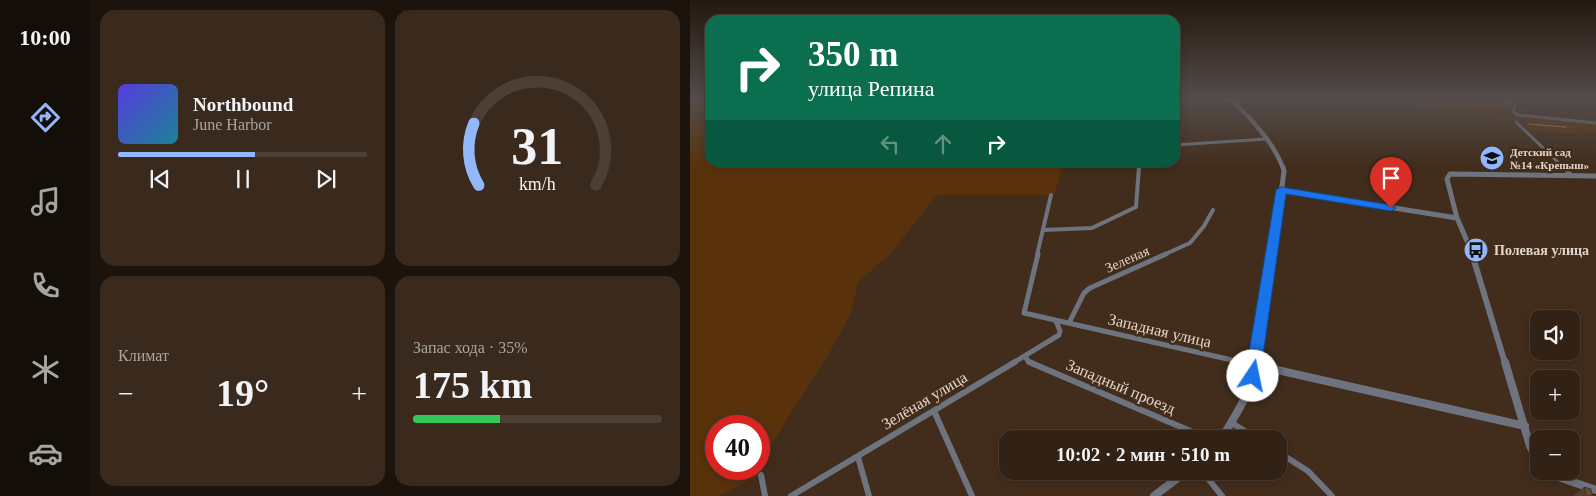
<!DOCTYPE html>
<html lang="ru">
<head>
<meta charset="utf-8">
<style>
	body { margin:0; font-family:Georgia,serif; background:#3a2a1e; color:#f1f3f6; height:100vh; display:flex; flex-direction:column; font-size:19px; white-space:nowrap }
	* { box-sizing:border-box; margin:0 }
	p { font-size:16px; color:#a8a4a0 }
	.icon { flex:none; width:28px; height:28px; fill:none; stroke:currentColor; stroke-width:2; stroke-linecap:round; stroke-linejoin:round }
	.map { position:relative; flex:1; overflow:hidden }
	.sheet { display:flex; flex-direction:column; gap:10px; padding:10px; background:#1c130c; width:600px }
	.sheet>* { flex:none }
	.guide { position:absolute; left:15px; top:15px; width:475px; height:152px; border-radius:15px; box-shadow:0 2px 8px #0003,0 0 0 1px #4d3f34; background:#0b6e4f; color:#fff; overflow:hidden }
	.fabs { position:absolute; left:840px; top:310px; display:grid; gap:10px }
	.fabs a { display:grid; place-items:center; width:50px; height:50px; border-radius:10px; background:#322215; box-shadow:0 2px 8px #0003,0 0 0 1px #4d3f34; font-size:25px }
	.speed { position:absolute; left:15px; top:415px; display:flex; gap:10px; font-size:25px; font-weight:700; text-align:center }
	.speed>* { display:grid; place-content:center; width:65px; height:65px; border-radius:50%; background:#322215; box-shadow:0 2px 8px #0003,0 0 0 1px #4d3f34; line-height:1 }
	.speed .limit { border:8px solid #d22; background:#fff; color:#111 }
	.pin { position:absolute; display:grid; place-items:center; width:42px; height:42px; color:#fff; margin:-51px -21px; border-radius:50% 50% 50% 0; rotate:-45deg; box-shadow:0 0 5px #0007 }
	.pin .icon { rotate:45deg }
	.me { position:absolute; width:55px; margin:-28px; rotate:11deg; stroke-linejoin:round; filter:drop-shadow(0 0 4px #0008) }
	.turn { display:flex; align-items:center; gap:18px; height:105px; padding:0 20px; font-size:22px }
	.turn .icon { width:65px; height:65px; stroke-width:2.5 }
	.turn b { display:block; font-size:35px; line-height:42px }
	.lanes { display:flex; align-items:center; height:48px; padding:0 20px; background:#0003; justify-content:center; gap:25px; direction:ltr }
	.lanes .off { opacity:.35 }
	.big { font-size:38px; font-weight:700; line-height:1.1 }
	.sheet .widget { flex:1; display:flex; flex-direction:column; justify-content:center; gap:8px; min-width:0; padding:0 18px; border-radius:15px; background:#3a2a1e }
	.sheet .dial { align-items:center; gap:0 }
	.dial svg { height:130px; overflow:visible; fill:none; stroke:#4d3f34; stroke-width:7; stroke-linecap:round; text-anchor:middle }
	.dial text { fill:#f1f3f6; stroke:none }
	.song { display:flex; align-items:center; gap:15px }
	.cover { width:60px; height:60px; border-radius:8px; background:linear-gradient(135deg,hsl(250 70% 55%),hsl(190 70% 35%)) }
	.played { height:5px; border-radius:2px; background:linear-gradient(90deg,#93b7fd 55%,#4d3f34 55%) }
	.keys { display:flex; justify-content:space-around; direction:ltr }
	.heat { display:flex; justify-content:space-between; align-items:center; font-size:28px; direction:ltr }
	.charge { height:8px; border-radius:4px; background:linear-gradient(90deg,#34c759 35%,#4d3f34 0) }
	.sheet .tiles { flex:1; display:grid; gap:10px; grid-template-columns:repeat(2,1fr) }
	.trip { position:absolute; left:309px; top:430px; width:288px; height:50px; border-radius:15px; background:#322215; box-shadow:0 2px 8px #0003,0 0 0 1px #4d3f34; font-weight:700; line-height:50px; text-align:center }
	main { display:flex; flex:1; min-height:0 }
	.tab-bar { display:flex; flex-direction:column; width:90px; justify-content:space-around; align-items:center; background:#140e08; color:#a8a4a0 }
	.tab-bar .icon { width:35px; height:35px }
	.tab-bar .current { color:#93b7fd }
	.tab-bar b { font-size:22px; color:#f1f3f6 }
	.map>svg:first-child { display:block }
	.green { fill:#59320c; fill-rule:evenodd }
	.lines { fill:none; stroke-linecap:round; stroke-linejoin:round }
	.stream { stroke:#bb895c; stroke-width:1 }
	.minor-far3 { stroke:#6e747f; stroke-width:3 }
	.minor-far2 { stroke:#6e747f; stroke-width:4 }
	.minor-far1 { stroke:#6e747f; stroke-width:5 }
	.minor { stroke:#6e747f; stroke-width:6 }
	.tertiary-far3 { stroke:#6e747f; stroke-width:4.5 }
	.tertiary-far2 { stroke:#6e747f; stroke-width:5 }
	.tertiary-far1 { stroke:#6e747f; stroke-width:6 }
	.tertiary { stroke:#6e747f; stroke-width:8 }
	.wall { fill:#544031 }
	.building { fill:#624b39; stroke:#453428 }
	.route { fill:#1a73e8; stroke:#114b97 }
	.labels { text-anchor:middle; stroke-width:5; stroke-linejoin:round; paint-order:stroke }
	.far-poi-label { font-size:11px; font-weight:bold; fill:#e3d5ca; stroke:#422d1c; text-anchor:start }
	.poi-label { font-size:14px; font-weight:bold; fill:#e3d5ca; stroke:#422d1c; text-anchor:start }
	.street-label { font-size:14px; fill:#e3d5ca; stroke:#422d1c }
	.near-street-label { font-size:16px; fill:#e3d5ca; stroke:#422d1c }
</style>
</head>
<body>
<main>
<nav class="tab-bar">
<b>10:00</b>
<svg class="icon current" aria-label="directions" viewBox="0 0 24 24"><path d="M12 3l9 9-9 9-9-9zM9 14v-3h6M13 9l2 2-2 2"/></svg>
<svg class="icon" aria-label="music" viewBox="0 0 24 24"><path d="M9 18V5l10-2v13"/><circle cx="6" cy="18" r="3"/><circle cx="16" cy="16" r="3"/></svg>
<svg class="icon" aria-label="phone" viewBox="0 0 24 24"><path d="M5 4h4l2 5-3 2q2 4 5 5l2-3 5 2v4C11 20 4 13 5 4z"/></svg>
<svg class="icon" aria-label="climate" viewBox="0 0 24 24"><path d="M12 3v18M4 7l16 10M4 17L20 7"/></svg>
<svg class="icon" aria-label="car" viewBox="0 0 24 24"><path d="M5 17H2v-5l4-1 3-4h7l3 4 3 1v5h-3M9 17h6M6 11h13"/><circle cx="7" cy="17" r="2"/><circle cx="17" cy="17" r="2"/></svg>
</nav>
<section class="sheet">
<div class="tiles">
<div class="widget">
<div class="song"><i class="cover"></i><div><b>Northbound</b><p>June Harbor</p></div></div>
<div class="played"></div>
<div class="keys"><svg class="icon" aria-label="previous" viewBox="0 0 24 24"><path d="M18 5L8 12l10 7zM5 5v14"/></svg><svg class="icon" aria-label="pause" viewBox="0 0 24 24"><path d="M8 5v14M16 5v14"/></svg><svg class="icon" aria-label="next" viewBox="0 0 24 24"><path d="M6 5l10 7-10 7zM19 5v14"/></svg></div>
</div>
<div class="widget dial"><svg viewBox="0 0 100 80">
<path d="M14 69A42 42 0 1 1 86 69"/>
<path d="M14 69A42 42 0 0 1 11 31" stroke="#93b7fd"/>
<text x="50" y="56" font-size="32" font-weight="700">31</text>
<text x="50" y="72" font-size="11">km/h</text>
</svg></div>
<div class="widget"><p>Климат</p>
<div class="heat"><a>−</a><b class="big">19°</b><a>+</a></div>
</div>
<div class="widget"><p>Запас хода · 35%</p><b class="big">175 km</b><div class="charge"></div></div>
</div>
</section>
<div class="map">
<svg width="906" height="496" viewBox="0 0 906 496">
	<rect width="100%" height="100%" fill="#422d1c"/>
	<path class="green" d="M0,98H20V162L373,163L365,193L361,195H247L201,253L168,282L161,313L136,359L90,430L74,460L71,475L28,496H0ZM26,426H69V469H26Z
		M723,98H797L820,103L818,115H805L906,125V133L890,132L893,135L839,130L833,121L800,119L797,113L727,107Z"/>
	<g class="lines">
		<path class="stream" d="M839,124L876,127"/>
		<path class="minor-far3" d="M532,98L544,102
			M794,98L824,104
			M827,98L823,112L828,115L906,123
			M826,122L874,168
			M485,145L576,139
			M449,168V162"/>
		<path class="minor-far2" d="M873,167L882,176
			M353,230L402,228L446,207L449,167
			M347,255L361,195
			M473,255L500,243L514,226L523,210"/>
		<path class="minor-far1" d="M348,254L334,313L555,363
			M379,323L394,293L400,288L476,254
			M335,356L338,361L342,363
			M323,363L369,335L370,331L366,321"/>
		<path class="minor" d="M339,362L519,439
			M549,362L565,365
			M244,411L282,496
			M542,423L567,439
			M588,452L618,471L642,496
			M168,457L179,496
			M512,471L532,496
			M71,475L75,496
			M101,496L325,362"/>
		<path class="tertiary-far3" d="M552,98L544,102C562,120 584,143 593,168"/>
		<path class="tertiary-far2" d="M591,190L767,218
			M583,255L594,171L593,167
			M783,255L767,218L757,179L760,174L906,176"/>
		<path class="tertiary-far1" d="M782,254L815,363
			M565,363L583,254"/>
		<path class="tertiary" d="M815,362L840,446L849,462
			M565,365L835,426
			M531,439C548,412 560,393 566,362
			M860,471L871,478L906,490
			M464,496L497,471"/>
	</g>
	<path class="wall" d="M894,487L902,496H883Z"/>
	<path class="building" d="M894,487L901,489L902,496H896Z"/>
	<linearGradient id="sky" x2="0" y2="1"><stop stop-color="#24190f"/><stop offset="0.59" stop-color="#544c4b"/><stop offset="1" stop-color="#544c4b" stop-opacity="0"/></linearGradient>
	<rect width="906" height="167" fill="url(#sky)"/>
	<path class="route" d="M591,187L701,205L706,208L701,211L596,194L570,376L568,381L563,383L558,381L555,376L586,190Z"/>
	<defs>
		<symbol id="school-disc" viewBox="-11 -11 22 22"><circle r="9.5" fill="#93b7fd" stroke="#422d1c"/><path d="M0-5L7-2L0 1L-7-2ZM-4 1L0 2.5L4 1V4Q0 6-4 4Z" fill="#111"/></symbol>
		<symbol id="bus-disc" viewBox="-11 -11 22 22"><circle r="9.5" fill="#93b7fd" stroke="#422d1c"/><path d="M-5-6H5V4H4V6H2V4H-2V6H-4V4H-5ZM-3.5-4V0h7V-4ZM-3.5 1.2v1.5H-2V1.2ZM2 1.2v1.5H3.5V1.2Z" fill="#111"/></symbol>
	</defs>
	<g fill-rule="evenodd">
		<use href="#school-disc" x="788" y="144" width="28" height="28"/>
		<use href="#bus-disc" x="772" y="236" width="28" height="28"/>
	</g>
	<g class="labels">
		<g class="far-poi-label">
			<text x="820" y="156">Детский сад<tspan x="820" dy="13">№14 «Крепыш»</tspan></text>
		</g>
		<g class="poi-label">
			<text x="804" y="255">Полевая улица</text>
		</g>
		<g class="street-label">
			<text transform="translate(437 259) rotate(-24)" y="5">Зеленая</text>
		</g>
		<g class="near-street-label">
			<text transform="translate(470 330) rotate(13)" y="6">Западная улица</text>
			<text transform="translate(431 386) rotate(23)" y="6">Западный проезд</text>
			<text transform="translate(234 400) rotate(-31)" y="6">Зелёная улица</text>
		</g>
	</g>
</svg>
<div class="fabs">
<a><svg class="icon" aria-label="sound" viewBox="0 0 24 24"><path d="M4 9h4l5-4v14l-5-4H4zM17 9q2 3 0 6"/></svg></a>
<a>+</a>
<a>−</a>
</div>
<div class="speed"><div class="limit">40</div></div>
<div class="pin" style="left:701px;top:208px;background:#d93025"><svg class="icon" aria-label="arrive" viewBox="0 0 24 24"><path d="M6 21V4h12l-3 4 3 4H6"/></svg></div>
<svg class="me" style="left:563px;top:376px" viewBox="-20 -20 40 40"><circle r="19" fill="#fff"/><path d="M0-13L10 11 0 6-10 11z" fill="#1a73e8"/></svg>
<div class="trip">10:02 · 2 мин · 510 m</div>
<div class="guide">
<div class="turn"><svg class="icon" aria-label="right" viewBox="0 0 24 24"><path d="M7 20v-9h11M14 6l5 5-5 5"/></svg><div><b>350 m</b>улица Репина</div></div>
<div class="lanes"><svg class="icon off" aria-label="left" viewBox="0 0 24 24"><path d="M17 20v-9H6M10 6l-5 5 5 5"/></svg><svg class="icon off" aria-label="ahead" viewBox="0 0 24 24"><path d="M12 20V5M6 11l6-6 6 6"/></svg><svg class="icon" aria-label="right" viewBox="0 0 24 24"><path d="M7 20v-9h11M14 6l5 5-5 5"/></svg></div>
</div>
</div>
</main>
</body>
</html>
